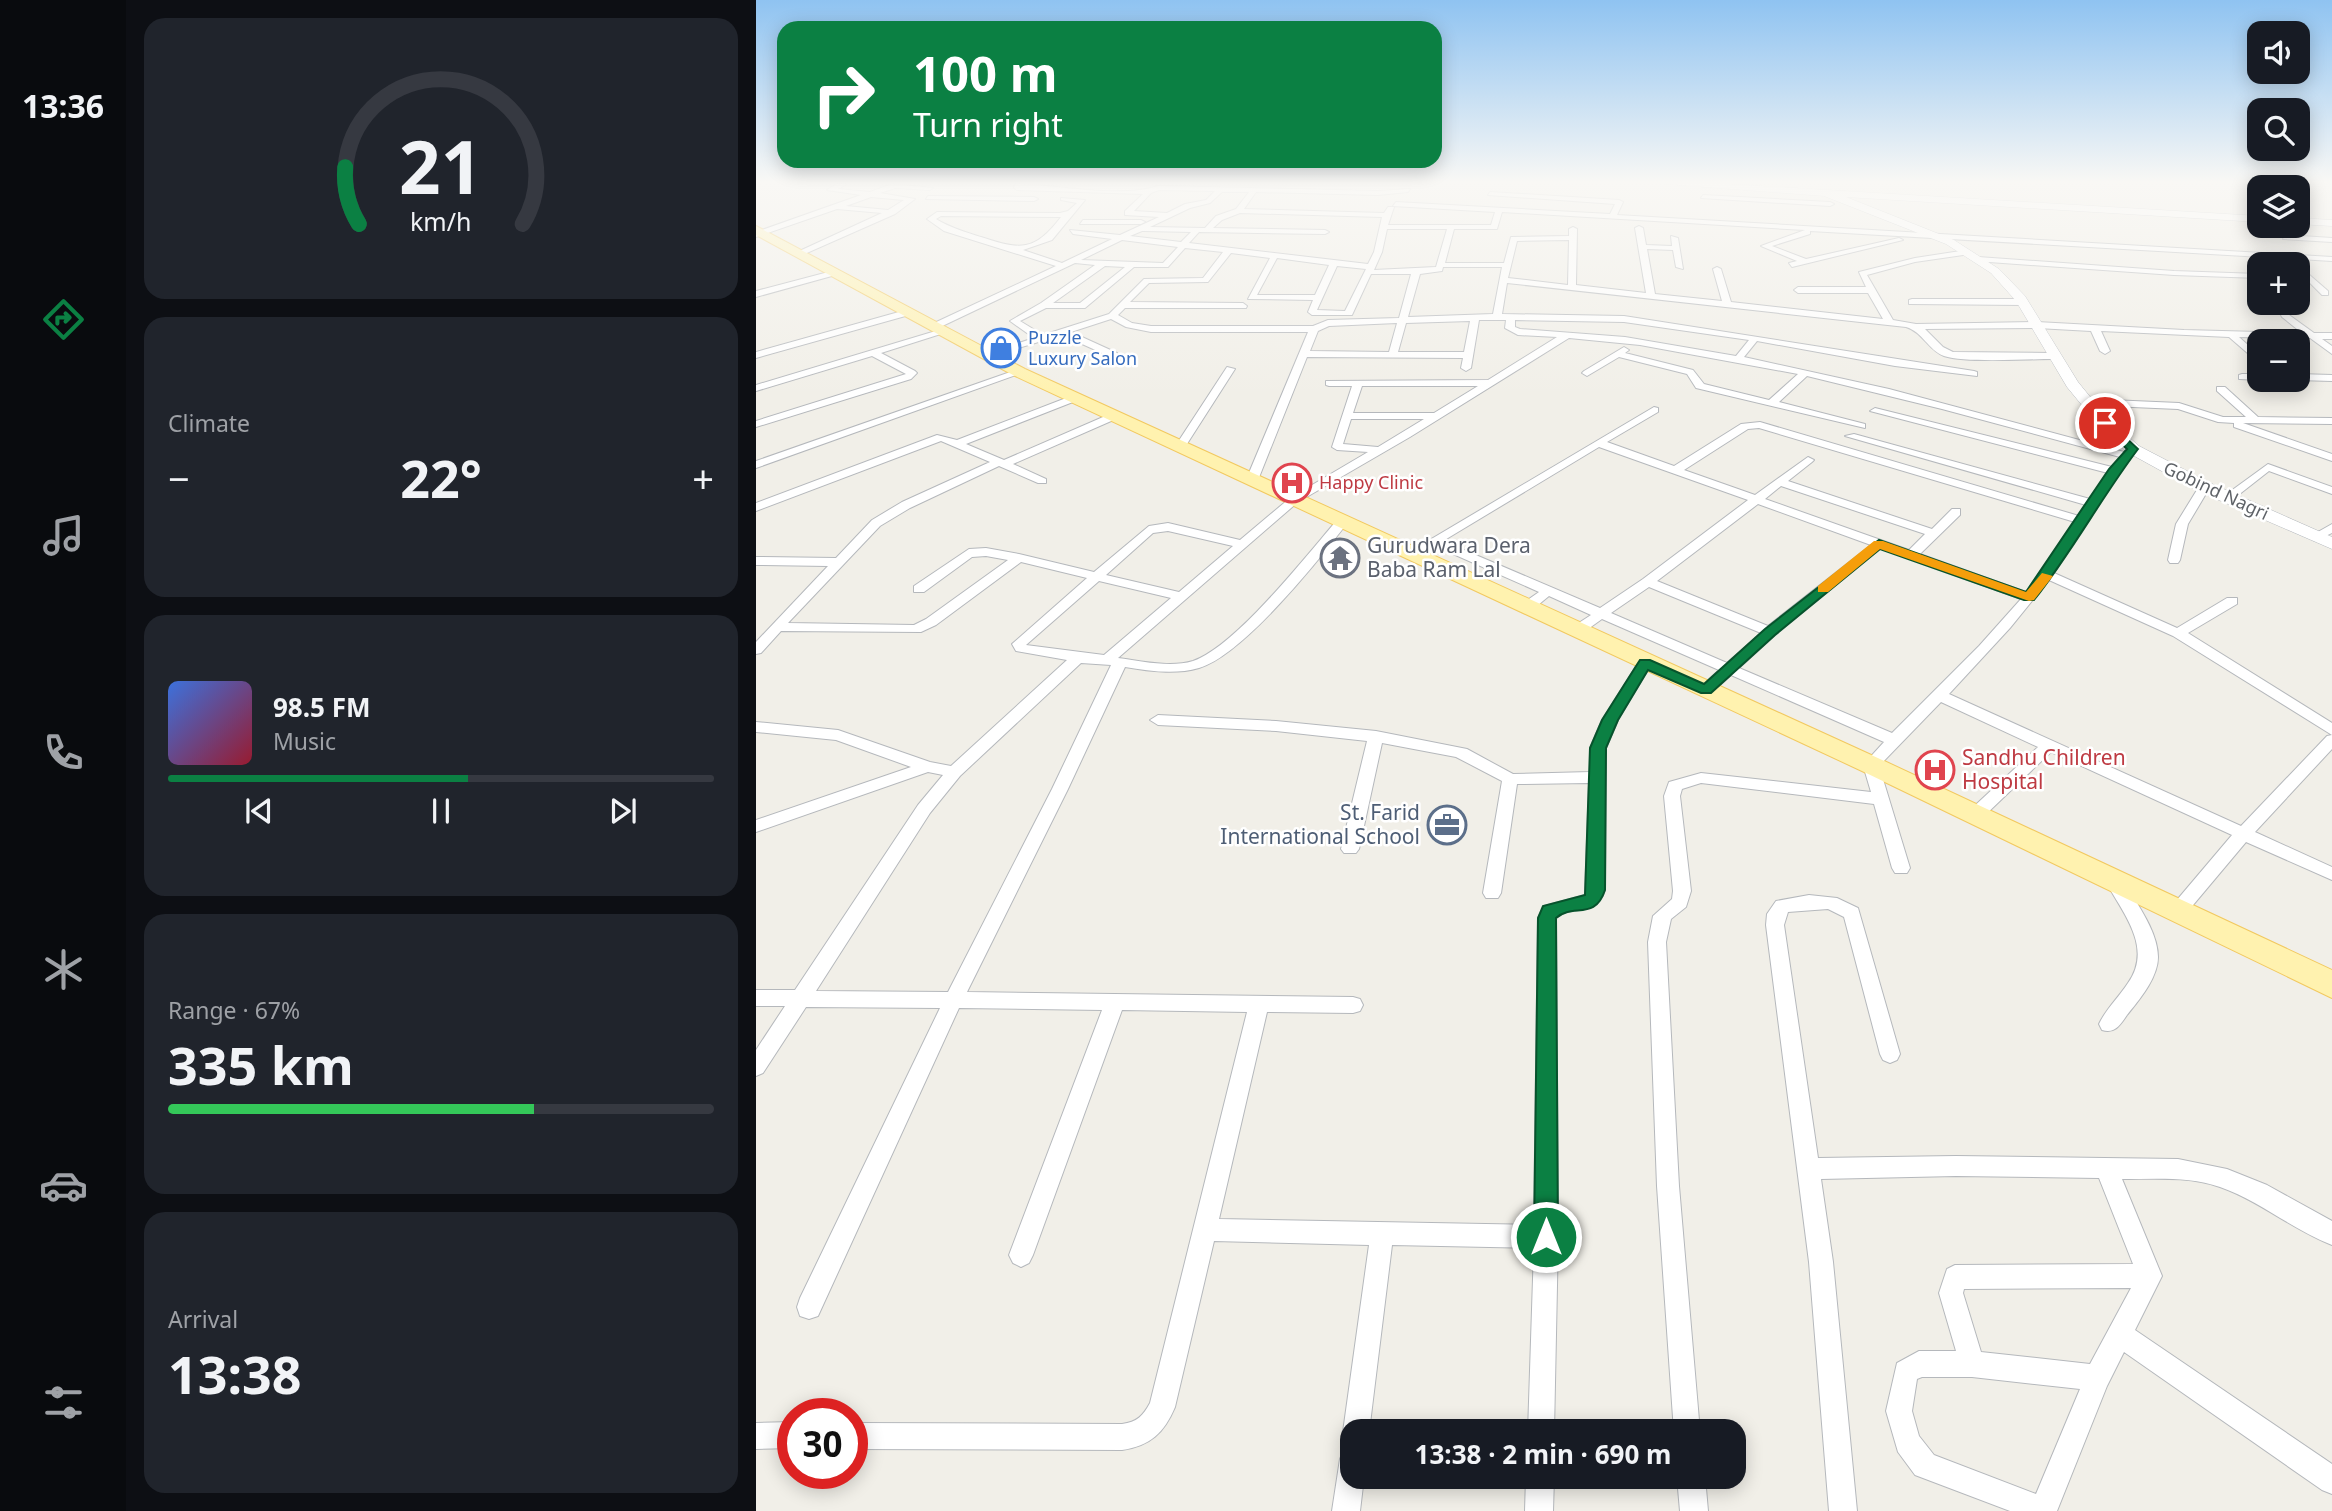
<!DOCTYPE html>
<html lang="en">
<head>
<meta charset="utf-8">
<style>
	body { margin:0; font-family:"Noto Sans",sans-serif; background:#20242c; color:#f1f3f6; height:100vh; display:flex; flex-direction:column; font-size:26px; white-space:nowrap }
	* { box-sizing:border-box; margin:0 }
	p { font-size:23px; color:#9ea1a6 }
	.icon { flex:none; width:38px; height:38px; fill:none; stroke:currentColor; stroke-width:2; stroke-linecap:round; stroke-linejoin:round }
	.map { position:relative; flex:1; overflow:hidden }
	.details { display:flex; flex-direction:column; gap:18px; padding:18px; background:#0d0f14; width:630px }
	.details>* { flex:none }
	.hud { position:absolute; left:21px; top:21px; width:665px; height:147px; border-radius:21px; box-shadow:0 4px 18px #0003; background:#0b8043; color:#fff; overflow:hidden }
	.controls { position:absolute; left:1491px; top:21px; display:grid; gap:14px }
	.controls a { display:grid; place-items:center; width:63px; height:63px; border-radius:14px; background:#171b24; box-shadow:0 4px 18px #0003; font-size:35px }
	.speed { position:absolute; left:21px; top:1398px; display:flex; gap:14px; font-size:35px; font-weight:700; text-align:center }
	.speed>* { display:grid; place-content:center; width:91px; height:91px; border-radius:50%; background:#171b24; box-shadow:0 4px 18px #0003; line-height:1 }
	.speed .limit { border:10px solid #d22; background:#fff; color:#111 }
	.pin { position:absolute; display:grid; place-items:center; width:60px; height:60px; color:#fff; margin:-30px; border:4px solid #fff; border-radius:50%; box-shadow:0 2px 7px #0007 }
	.me { position:absolute; width:77px; margin:-38px; rotate:0deg; stroke-linejoin:round; filter:drop-shadow(0 0 5px #0008) }
	.turn { display:flex; align-items:center; gap:24px; height:147px; padding:0 21px; font-size:32px }
	.turn .icon { width:91px; height:91px; stroke-width:2.5 }
	.turn b { display:block; font-size:49px; line-height:60px }
	.big { font-size:52px; font-weight:700; line-height:1.1 }
	.details .tile { flex:1; display:flex; flex-direction:column; justify-content:center; gap:10px; min-width:0; padding:0 24px; border-radius:21px; background:#20242c }
	.details .dial { align-items:center; gap:0 }
	.dial svg { height:182px; overflow:visible; fill:none; stroke:#363941; stroke-width:7; stroke-linecap:round; text-anchor:middle }
	.dial text { fill:#f1f3f6; stroke:none }
	.song { display:flex; align-items:center; gap:21px }
	.cover { width:84px; height:84px; border-radius:10px; background:linear-gradient(135deg,hsl(220 70% 55%),hsl(350 70% 35%)) }
	.played { height:7px; border-radius:4px; background:linear-gradient(90deg,#0b8043 55%,#363941 55%) }
	.keys { display:flex; justify-content:space-around; direction:ltr }
	.heat { display:flex; justify-content:space-between; align-items:center; font-size:38px; direction:ltr }
	.charge { height:10px; border-radius:5px; background:linear-gradient(90deg,#34c759 67%,#363941 0) }
	.trip { position:absolute; left:584px; top:1419px; width:406px; height:70px; border-radius:21px; background:#171b24; box-shadow:0 4px 18px #0003; font-weight:700; line-height:70px; text-align:center }
	main { display:flex; flex:1; min-height:0 }
	.dock { display:flex; flex-direction:column; width:126px; justify-content:space-around; align-items:center; background:#090b0e; color:#9ea1a6 }
	.dock .icon { width:49px; height:49px }
	.dock .selected { color:#0b8043 }
	.dock b { font-size:32px; color:#f1f3f6 }
	.map>svg:first-child { display:block }
	.lines { fill:none; stroke-linecap:round; stroke-linejoin:round }
	.street-casing { stroke:#b5b8bc; stroke-width:2 }
	.secondary-casing { stroke:#b6babf; stroke-width:1 }
	.primary-casing { stroke:#f2c960; stroke-width:2 }
	.street { fill:#fff; fill-rule:evenodd }
	.secondary { fill:#fff; fill-rule:evenodd }
	.primary { fill:#fff2af; fill-rule:evenodd }
	.route { fill:#0b8043; stroke:#07532c; stroke-width:2 }
	.slow { fill:#f59e0b }
	.labels { text-anchor:middle; stroke-width:5; stroke-linejoin:round; paint-order:stroke }
	.far-shop-label { font-size:18px; fill:#366cbe; stroke:#fff; text-anchor:start }
	.far-health-label { font-size:18px; fill:#be3a42; stroke:#fff; text-anchor:start }
	.far-street-label { font-size:18px; fill:#5f6368; stroke:#fff }
	.worship-label { font-size:21px; fill:#5b616d; stroke:#fff; text-anchor:start }
	.health-label { font-size:21px; fill:#be3a42; stroke:#fff; text-anchor:start }
	.service-label { font-size:21px; fill:#4e5e75; stroke:#fff; text-anchor:end }
</style>
</head>
<body>
<main>
<nav class="dock">
<b>13:36</b>
<svg class="icon selected" aria-label="directions" viewBox="0 0 24 24"><path d="M12 3l9 9-9 9-9-9zM9 14v-3h6M13 9l2 2-2 2"/></svg>
<svg class="icon" aria-label="music" viewBox="0 0 24 24"><path d="M9 18V5l10-2v13"/><circle cx="6" cy="18" r="3"/><circle cx="16" cy="16" r="3"/></svg>
<svg class="icon" aria-label="phone" viewBox="0 0 24 24"><path d="M5 4h4l2 5-3 2q2 4 5 5l2-3 5 2v4C11 20 4 13 5 4z"/></svg>
<svg class="icon" aria-label="climate" viewBox="0 0 24 24"><path d="M12 3v18M4 7l16 10M4 17L20 7"/></svg>
<svg class="icon" aria-label="car" viewBox="0 0 24 24"><path d="M5 17H2v-5l4-1 3-4h7l3 4 3 1v5h-3M9 17h6M6 11h13"/><circle cx="7" cy="17" r="2"/><circle cx="17" cy="17" r="2"/></svg>
<svg class="icon" aria-label="filters" viewBox="0 0 24 24"><path d="M4 7h16M4 17h16"/><circle cx="9" cy="7" r="2"/><circle cx="15" cy="17" r="2"/></svg>
</nav>
<section class="details">
<div class="tile dial"><svg viewBox="0 0 100 80">
<path d="M14 69A42 42 0 1 1 86 69"/>
<path d="M14 69A42 42 0 0 1 8 44" stroke="#0b8043"/>
<text x="50" y="56" font-size="32" font-weight="700">21</text>
<text x="50" y="72" font-size="11">km/h</text>
</svg></div>
<div class="tile"><p>Climate</p>
<div class="heat"><a>−</a><b class="big">22°</b><a>+</a></div>
</div>
<div class="tile">
<div class="song"><i class="cover"></i><div><b>98.5 FM</b><p>Music</p></div></div>
<div class="played"></div>
<div class="keys"><svg class="icon" aria-label="previous" viewBox="0 0 24 24"><path d="M18 5L8 12l10 7zM5 5v14"/></svg><svg class="icon" aria-label="pause" viewBox="0 0 24 24"><path d="M8 5v14M16 5v14"/></svg><svg class="icon" aria-label="next" viewBox="0 0 24 24"><path d="M6 5l10 7-10 7zM19 5v14"/></svg></div>
</div>
<div class="tile"><p>Range · 67%</p><b class="big">335 km</b><div class="charge"></div></div>
<div class="tile"><p>Arrival</p><b class="big">13:38</b></div>
</section>
<div class="map">
<svg width="1576" height="1511" viewBox="0 0 1576 1511">
	<rect width="100%" height="100%" fill="#f1efe8"/>
	<g class="lines">
		<defs>
			<path id="street" d="M81,184H91L82,189L114,192L136,184L177,188L174,190L139,188L124,193L159,199L139,214L44,256L37,254L126,213L81,209L0,237V232L105,195L71,190ZM115,197L148,200L132,210L90,206Z
				M259,184C296,184 364,199 402,186L622,191L654,189L652,192L622,195L500,192L488,209L628,213L632,207H638L632,225H735L739,212L637,206L640,202L854,214L859,204L732,195L734,192L863,200L867,202L861,215L1576,257V261L1054,231V234L1016,246L1050,259L1143,238L1147,240L1036,267L1033,263L1041,261L1005,246L1049,230L746,212L741,229H698L689,263H748L755,237L813,236V229L817,227L821,229L820,285L890,293L879,228L883,226L887,228L890,245L916,246L915,236L922,238L927,269L920,267L917,250L891,249L899,294L966,301L957,269L961,267L965,269L975,302L1127,319L1112,293H1042L1038,290L1042,287H1110L1103,272L1159,258L1211,250L1214,254L1159,262L1111,275L1137,320L1160,324L1281,322L1428,330L1546,333L1526,317L1525,315L1529,312L1558,333H1576V339H1566L1576,346V354L1554,338L1483,337L1503,355V363L1473,337L1345,331L1354,351L1349,354L1344,351L1335,331L1281,328L1169,329L1187,347L1197,352L1297,353L1302,356L1297,359C1273,359 1207,363 1188,356C1172,350 1167,332 1150,327L751,283L746,314L868,316L1218,371L1221,372V376L1139,366L1001,341L988,357L1133,389L1368,452L1371,449H1379L1380,451L1357,482L1298,573L1421,628L1471,598H1481V604L1432,633L1576,723V735L1417,636L1293,580L1254,628L1193,694L1485,826L1571,736L1576,735V749L1499,832L1576,867V880L1490,842L1427,917L1421,919L1415,917L1412,912L1415,907L1476,835L1295,752L1225,819H1213L1211,815L1213,811L1282,747L1185,702L1123,766L1154,868L1151,873H1139L1136,868L1118,804L945,783L926,789L924,796L935,891L930,907L915,919L910,942L923,1186L944,1432H918L901,1186L892,942L897,916L916,899L917,891L908,796L913,782L945,773L1115,792L1107,765L1128,742L975,675L955,693H945L943,690L945,687L963,670L846,619L825,634H815L813,631L815,628L835,615L793,596L776,610H766V604L783,592L679,546L660,557H652L650,554L898,407L902,408V412L851,442L918,466L985,424L1004,422L1323,516L1330,505L1089,436L1098,434L1334,499L1352,473L1114,411L1119,408L1356,467L1364,457L1186,409L1051,376L1023,402L1109,424V428L940,388L931,374L863,357L831,376L826,373L828,371L868,347L873,350L869,353L937,370L948,384L1013,400L1042,374L884,345L813,338L654,437L542,502L362,658C385,661 414,668 437,661C480,646 550,556 582,519L586,518L592,522C563,560 487,655 443,668C419,675 393,671 369,667L312,789L211,992L597,997L604,999L607,1005L604,1011L597,1013L511,1012L463,1219L778,1225L782,918L788,906L829,895L833,783L761,784L745,893L742,898H730L727,893L746,781L700,757L626,743L603,849L600,853H588L585,849L611,741L520,731L402,725L394,720L402,715L520,721L620,731L711,749L757,774L834,772V748L846,720L884,660H894L896,663L862,720L850,748L849,890C840,919 817,903 800,918L802,1237L798,1432H772L778,1248L636,1245L613,1432H597V1444L591,1441L587,1432L613,1245L458,1241L419,1407C408,1433 394,1446 366,1450L96,1449V1423L366,1424C381,1422 387,1416 394,1403L491,1012L366,1010L277,1255L273,1263L265,1267L257,1263L253,1255L346,1010L203,1008L62,1316L53,1319L44,1316L41,1307L44,1298L184,1008L50,1007L7,1073L0,1076V1050L29,1006H0V990H39L162,805L187,775L172,772L0,832V820L155,767L80,740L0,732V722L82,730L174,762L195,766L311,660L260,651L256,644L331,578L265,562L180,625L165,632L25,631L5,653L0,654V642L72,566L0,565V557L80,558L116,520L146,502L234,462L185,441L0,511V503L181,435L201,440L318,395L323,398L322,400L210,444L248,460L354,414H362V418L257,464L290,479V483H282L243,466L154,508L124,526L32,623L158,625L170,619L252,560L230,556L216,557L168,592H158V586L213,549L230,548L263,554L338,572L393,526L412,523L484,540L534,498L612,452L581,450L576,447L596,386H573L570,385V381L732,380L801,337L762,335L749,328L750,320H723L715,368L710,371L705,368L707,358L551,357L502,480L492,482L490,480L552,332H395L370,327L355,319L315,332L361,353V357H355L306,335L229,358V354L278,338L254,321L285,303L339,265L319,263L180,329H174V325L300,266L188,231L171,219L181,212L304,213L312,211L321,203L305,200V198L329,200L296,240L267,250L306,263L356,239L317,234L314,230L364,235L403,217L369,215V211L387,194L261,190L258,188ZM403,190L459,191L450,200L429,204L411,213L378,211L395,193ZM466,192H493L480,209L460,216L449,228L394,227L434,208L454,203ZM484,213L626,217L618,252L612,264L433,243L443,232L569,234L573,232L569,230L457,228L466,220ZM185,216L304,217H305C278,252 265,250 225,237C209,232 195,228 180,219ZM631,229H691L680,267L618,270L626,252ZM386,231H388L435,232L425,242L374,236ZM366,240L422,247L407,263L325,260ZM813,240L812,285L752,278L761,241ZM429,248L467,252L447,278L388,279L353,314L287,335L264,321L290,308H329L378,267H412ZM475,253L514,258L492,299L557,300L552,312L556,315H596L615,274H655L643,318L572,320L557,326H395L376,323L362,315L369,308H490L491,306L487,303L374,302L393,283L452,282ZM521,258L573,265L559,295H501ZM349,266L369,267L324,303H297ZM581,266L610,269L589,311L561,310ZM687,267H746L737,314L652,317L664,274L686,271ZM759,320L868,322L993,340L980,356L869,337L764,329L759,327ZM714,321L708,352H642L650,323ZM641,323L633,352L554,351L562,331L573,326ZM606,386H722L678,413H597ZM595,419H668L622,447L587,444ZM1003,428L1319,522L1270,592L1164,554L1204,515V509H1196L1176,529L1032,481L1056,462L1058,460L1052,457L999,495L928,470L992,429ZM843,447L992,500L887,579L844,608L687,541ZM1025,486L1169,534L1153,550L1009,499ZM1002,504L1115,545L1012,626L901,581ZM412,531L477,546L423,592L350,575L397,533ZM1125,548L1265,599L1223,646L1136,733L983,668L1019,635ZM343,581L415,598L348,655L270,645ZM893,587L1005,633L971,663L855,613ZM325,663L355,665L296,789L192,992L60,991L174,813L204,776Z
				M947,195L1074,202L1078,204L1074,206L945,198Z
				M172,196L278,197L282,199L278,201L170,199Z
				M327,220H385L389,222L385,224H324Z
				M1530,235L1576,238V242L1527,239Z
				M1222,257L1418,271L1503,274V278L1418,275L1219,261Z
				M1542,265L1572,291V295H1566L1542,271Z
				M80,270L83,274L0,297V291Z
				M1156,299H1267L1271,302L1267,305L1153,304V300Z
				M150,310L153,311V315L0,358V352Z
				M183,330L191,332L125,353L159,371L161,373L155,379L0,427V421L150,374L116,356L0,391V385Z
				M471,367L479,369L429,447H421L420,445Z
				M260,370L268,372L0,468V461Z
				M1486,374H1503L1504,380L1483,379V375Z
				M1542,374L1576,375V381L1542,380Z
				M1461,387H1469L1502,417L1576,418V424L1487,423L1576,454V461L1478,427V423L1462,422L1422,409L1331,405L1326,402L1331,399L1423,403L1467,417H1490L1461,391Z
				M1512,464L1576,487V494L1513,471L1476,500H1468V496Z
				M1448,484L1454,487L1432,524L1424,560L1422,563H1414L1412,560L1420,524L1444,485Z
				M1576,524V533L1559,541L1553,537Z
				M1359,875L1365,877C1378,900 1402,930 1402,957C1402,978 1383,1000 1371,1015C1364,1025 1359,1034 1346,1030L1343,1024C1350,1009 1363,997 1372,983C1397,948 1368,915 1350,882L1353,877Z
				M1053,895L1081,898L1102,908L1144,1054L1141,1060L1134,1063L1127,1060L1124,1054L1088,917L1072,909L1032,912L1028,925L1062,1158L1200,1156L1422,1159L1471,1169L1511,1185L1576,1221V1245C1537,1230 1504,1201 1464,1187C1433,1176 1398,1179 1366,1179L1406,1276L1379,1330L1576,1464V1494L1566,1490L1368,1352L1351,1386L1301,1511H1254L1159,1475L1142,1452L1130,1411L1141,1363L1163,1351H1200L1183,1293L1191,1269L1199,1265L1377,1264L1343,1178L1200,1176L1065,1179L1077,1262L1101,1511H1073L1053,1262L1010,925L1011,914L1020,901ZM1375,1288L1334,1364L1225,1352L1207,1293L1208,1289ZM1166,1377H1216L1324,1389L1280,1494L1178,1455L1163,1436L1156,1411L1161,1379Z
				M37,1422V1448L0,1449V1423Z
				M597,1446V1477H608L604,1511H576L584,1459L588,1450Z
				M770,1477H798L797,1511H769Z
				M921,1477H949L952,1511H924Z"/>
			<path id="secondary" d="M910,184H970L1503,216V222L1090,197L1198,240L1243,269L1269,296L1322,382L1353,420L1383,446L1454,483L1576,537V549L1442,491L1371,452L1343,426L1311,387L1260,301L1235,273L1190,244L1068,196Z
				M1542,218L1576,220V226L1542,224Z"/>
			<path id="primary" d="M0,226L269,369L1124,759L1576,970V998L1106,771L257,375L0,235Z"/>
		</defs>
		<use href="#street" class="street-casing"/>
		<use href="#secondary" class="secondary-casing"/>
		<use href="#primary" class="primary-casing"/>
		<use href="#street" class="street"/>
		<use href="#secondary" class="secondary"/>
		<use href="#primary" class="primary"/>
	</g>
	<linearGradient id="sky" x2="0" y2="1"><stop stop-color="#8fc3f1"/><stop offset="0.46" stop-color="#f9f8f5"/><stop offset="1" stop-color="#f9f8f5" stop-opacity="0"/></linearGradient>
	<rect width="1576" height="396" fill="url(#sky)"/>
	<path class="route" d="M1345,421H1352L1382,449C1345,498 1316,552 1278,600H1268L1124,549L1019,635L955,693H945L892,670L862,720L850,748L849,890C839,921 817,903 800,918L802,1237L798,1245L790,1249L782,1245L778,1237L782,918L787,906L829,895L834,748L846,720L882,663L884,660H894L948,684L1009,629L1123,540L1270,592L1353,469L1371,449L1345,425Z"/>
	<path class="slow" d="M1118,541H1127L1270,592L1286,573L1297,576L1278,600L1273,601L1124,549L1072,592H1062V586Z"/>
	<defs>
		<symbol id="shop-ring" viewBox="-11 -11 22 22"><circle r="9.5" fill="#fff" stroke="#3f7fe0" stroke-width="1.5"/><path d="M-5-2.5h2.3a2.7 3.5 0 0 1 5.4 0H5L5.5 6h-11ZM-1.5-2.5h3a1.5 2.3 0 0 0-3 0Z" fill="#3f7fe0"/></symbol>
		<symbol id="hospital-ring" viewBox="-11 -11 22 22"><circle r="9.5" fill="#fff" stroke="#e0444e" stroke-width="1.5"/><path d="M-5-5h3v3.5h4V-5h3V5h-3V1.5h-4V5h-3Z" fill="#e0444e"/></symbol>
		<symbol id="temple-ring" viewBox="-11 -11 22 22"><circle r="9.5" fill="#fff" stroke="#6b7280" stroke-width="1.5"/><path d="M0-6L5-2H3V0L6.5 2.5H4V6H1.5V3h-3V6H-4V2.5H-6.5L-3 0V-2H-5Z" fill="#6b7280"/></symbol>
		<symbol id="office-ring" viewBox="-11 -11 22 22"><circle r="9.5" fill="#fff" stroke="#5c6f8a" stroke-width="1.5"/><path d="M-6-3h4V-5.5h4V-3h4V5H-6ZM-1-4.5V-3h2v-1.5ZM-6 0V1H6V0Z" fill="#5c6f8a"/></symbol>
	</defs>
	<g fill-rule="evenodd">
		<use href="#shop-ring" x="223" y="326" width="44" height="44"/>
		<use href="#hospital-ring" x="514" y="461" width="44" height="44"/>
		<use href="#temple-ring" x="562" y="536" width="44" height="44"/>
		<use href="#hospital-ring" x="1157" y="748" width="44" height="44"/>
		<use href="#office-ring" x="669" y="803" width="44" height="44"/>
	</g>
	<g class="labels">
		<g class="far-shop-label">
			<text x="272" y="344">Puzzle<tspan x="272" dy="21">Luxury Salon</tspan></text>
		</g>
		<g class="far-health-label">
			<text x="563" y="489">Happy Clinic</text>
		</g>
		<g class="far-street-label">
			<text transform="translate(1460 491) rotate(25)" y="6">Gobind Nagri</text>
		</g>
		<g class="worship-label">
			<text x="611" y="553">Gurudwara Dera<tspan x="611" dy="24">Baba Ram Lal</tspan></text>
		</g>
		<g class="health-label">
			<text x="1206" y="765">Sandhu Children<tspan x="1206" dy="24">Hospital</tspan></text>
		</g>
		<g class="service-label">
			<text x="664" y="820">St. Farid<tspan x="664" dy="24">International School</tspan></text>
		</g>
	</g>
</svg>
<div class="controls">
<a><svg class="icon" aria-label="sound" viewBox="0 0 24 24"><path d="M4 9h4l5-4v14l-5-4H4zM17 9q2 3 0 6"/></svg></a>
<a><svg class="icon" aria-label="search" viewBox="0 0 24 24"><circle cx="10" cy="10" r="6"/><path d="M15 15l6 6"/></svg></a>
<a><svg class="icon" aria-label="layers" viewBox="0 0 24 24"><path d="M12 4l9 5-9 5-9-5zM3 14l9 5 9-5"/></svg></a>
<a>+</a>
<a>−</a>
</div>
<div class="speed"><div class="limit">30</div></div>
<div class="pin" style="left:1349px;top:423px;background:#d93025"><svg class="icon" aria-label="arrive" viewBox="0 0 24 24"><path d="M6 21V4h12l-3 4 3 4H6"/></svg></div>
<svg class="me" style="left:790px;top:1237px" viewBox="-20 -20 40 40"><circle r="17" fill="#0b8043" stroke="#fff" stroke-width="3"/><path d="M0-11L8 9 0 5-8 9z" fill="#fff"/></svg>
<div class="trip">13:38 · 2 min · 690 m</div>
<div class="hud">
<div class="turn"><svg class="icon" aria-label="right" viewBox="0 0 24 24"><path d="M7 20v-9h11M14 6l5 5-5 5"/></svg><div><b>100 m</b>Turn right</div></div>
</div>
</div>
</main>
</body>
</html>
